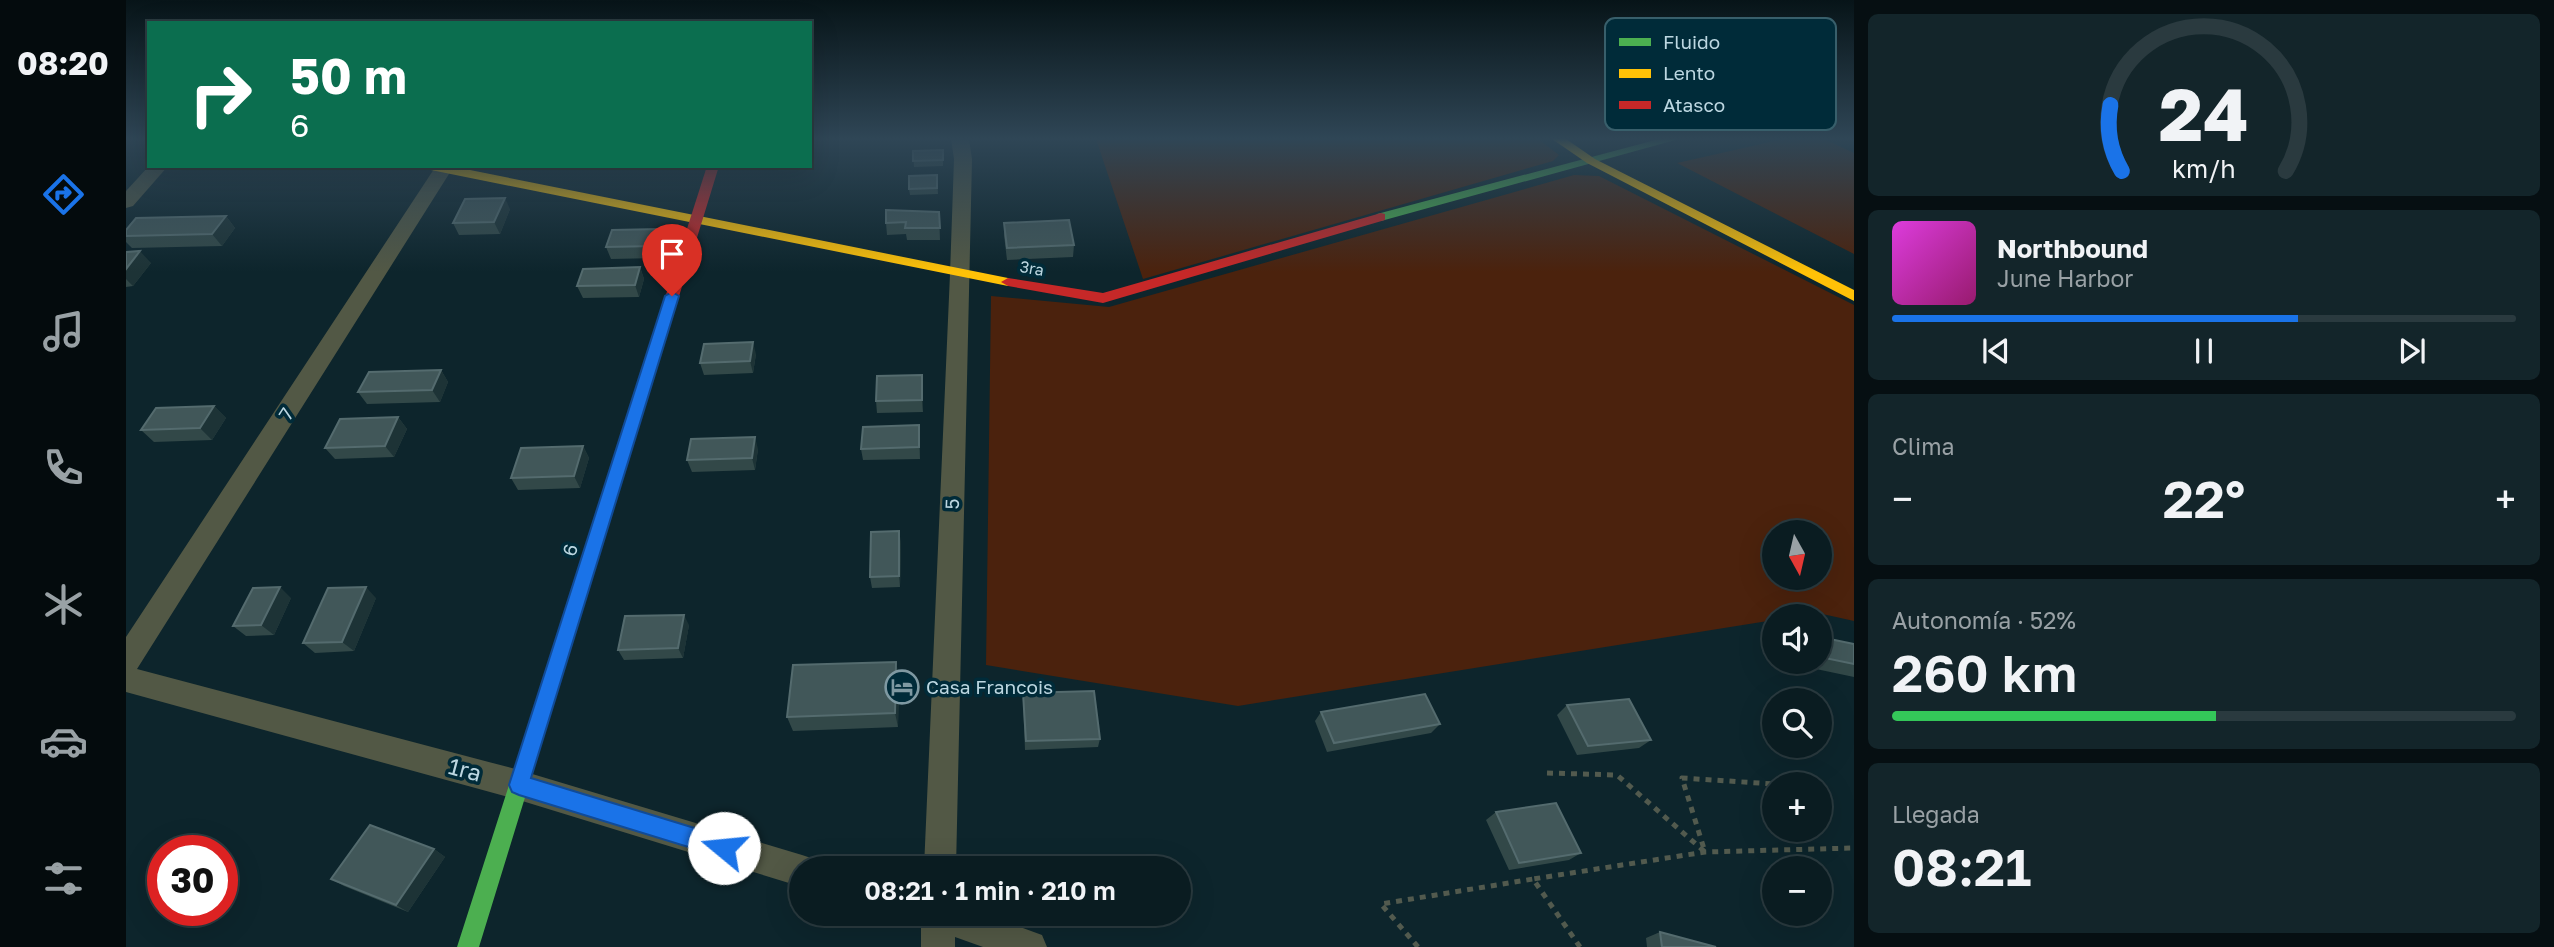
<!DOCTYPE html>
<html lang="es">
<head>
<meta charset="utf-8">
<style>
	body { margin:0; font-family:"Golos Text",sans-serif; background:#13252a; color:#f1f3f6; height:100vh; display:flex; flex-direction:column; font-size:26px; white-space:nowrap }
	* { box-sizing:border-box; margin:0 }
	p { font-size:23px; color:#99a1a5 }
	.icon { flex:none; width:38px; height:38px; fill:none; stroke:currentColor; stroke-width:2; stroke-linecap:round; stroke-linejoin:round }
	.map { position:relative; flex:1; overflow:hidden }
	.drawer { display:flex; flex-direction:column; gap:14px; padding:14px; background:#060f12; width:700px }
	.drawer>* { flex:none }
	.hud { position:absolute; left:21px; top:21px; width:665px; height:147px; border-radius:0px; box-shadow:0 7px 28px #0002,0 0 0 2px #2a3a3f; background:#0b6e4f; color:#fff; overflow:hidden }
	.needle { width:46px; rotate:172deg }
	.controls { position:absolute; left:1636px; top:520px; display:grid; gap:14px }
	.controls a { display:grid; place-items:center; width:70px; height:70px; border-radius:50%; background:#0a1c21; box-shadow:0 7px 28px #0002,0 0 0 2px #2a3a3f; font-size:35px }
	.speed { position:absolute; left:21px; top:835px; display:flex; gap:14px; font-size:35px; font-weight:700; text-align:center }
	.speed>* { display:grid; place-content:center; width:91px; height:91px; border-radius:50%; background:#0a1c21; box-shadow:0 7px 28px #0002,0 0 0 2px #2a3a3f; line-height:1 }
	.speed .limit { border:10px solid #d22; background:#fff; color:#111 }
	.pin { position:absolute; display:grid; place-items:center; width:60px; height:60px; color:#fff; margin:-72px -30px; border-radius:50% 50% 50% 0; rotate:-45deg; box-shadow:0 0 7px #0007 }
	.pin .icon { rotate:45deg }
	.me { position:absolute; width:77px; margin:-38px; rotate:287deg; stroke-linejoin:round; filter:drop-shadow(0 0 5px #0008) }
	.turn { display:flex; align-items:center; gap:24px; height:147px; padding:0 28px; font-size:32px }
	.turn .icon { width:91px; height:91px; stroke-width:2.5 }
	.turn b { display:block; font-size:49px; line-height:60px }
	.big { font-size:52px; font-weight:600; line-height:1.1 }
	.drawer .widget { flex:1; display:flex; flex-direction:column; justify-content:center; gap:10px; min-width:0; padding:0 24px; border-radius:10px; background:#13252a }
	.drawer .dial { align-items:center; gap:0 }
	.dial svg { height:182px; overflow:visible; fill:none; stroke:#2a3a3f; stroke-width:7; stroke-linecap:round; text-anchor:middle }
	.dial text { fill:#f1f3f6; stroke:none }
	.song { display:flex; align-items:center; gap:21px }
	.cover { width:84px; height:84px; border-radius:10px; background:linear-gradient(135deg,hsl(300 70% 55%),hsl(320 70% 35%)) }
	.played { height:7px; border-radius:4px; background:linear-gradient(90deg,#1a73e8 65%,#2a3a3f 65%) }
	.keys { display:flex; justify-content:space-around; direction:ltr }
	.heat { display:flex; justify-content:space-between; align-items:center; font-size:38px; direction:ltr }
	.charge { height:10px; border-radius:5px; background:linear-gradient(90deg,#34c759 52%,#2a3a3f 0) }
	.trip { position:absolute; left:663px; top:856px; width:402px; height:70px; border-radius:35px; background:#0a1c21; box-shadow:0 7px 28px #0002,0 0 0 2px #2a3a3f; font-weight:600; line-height:70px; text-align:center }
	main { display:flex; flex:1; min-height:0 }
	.tabs { display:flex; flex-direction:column; width:126px; justify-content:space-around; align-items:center; background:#040b0d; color:#99a1a5 }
	.tabs .icon { width:49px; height:49px }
	.tabs .selected { color:#1a73e8 }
	.tabs b { font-size:32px; color:#f1f3f6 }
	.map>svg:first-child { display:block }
	.green { fill:#4b220d; fill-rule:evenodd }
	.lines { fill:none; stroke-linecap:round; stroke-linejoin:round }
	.path { stroke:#525a4e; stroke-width:5; stroke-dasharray:6 6; stroke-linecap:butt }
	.street { fill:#525845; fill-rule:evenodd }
	.fast { fill:#4caf50; fill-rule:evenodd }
	.slow { fill:#ffc107; fill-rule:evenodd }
	.jam { fill:#c62828; fill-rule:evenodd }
	.wall { fill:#324848 }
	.shaded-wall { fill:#1d3336 }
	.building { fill:#415759; stroke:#546b6e; stroke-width:2 }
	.route { fill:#1a73e8; stroke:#114b97; stroke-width:2 }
	.labels { text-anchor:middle; stroke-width:7; stroke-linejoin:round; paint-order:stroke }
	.far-street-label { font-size:16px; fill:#bcd7e1; stroke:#002b39 }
	.street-label { font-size:19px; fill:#bcd7e1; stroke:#002b39 }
	.poi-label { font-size:19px; fill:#bcd7e1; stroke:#002b39; text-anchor:start }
	.near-street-label { font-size:23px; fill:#bcd7e1; stroke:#002b39 }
	.key { fill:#002b39; stroke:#385f6b; stroke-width:2 }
	.key-label { font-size:19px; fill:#bcd7e1 }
</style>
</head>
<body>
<main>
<nav class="tabs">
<b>08:20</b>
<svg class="icon selected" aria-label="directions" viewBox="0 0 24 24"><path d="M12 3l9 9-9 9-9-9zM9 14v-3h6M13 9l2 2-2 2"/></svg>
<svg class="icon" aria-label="music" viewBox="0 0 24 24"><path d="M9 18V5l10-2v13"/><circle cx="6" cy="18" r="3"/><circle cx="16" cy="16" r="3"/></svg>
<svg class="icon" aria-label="phone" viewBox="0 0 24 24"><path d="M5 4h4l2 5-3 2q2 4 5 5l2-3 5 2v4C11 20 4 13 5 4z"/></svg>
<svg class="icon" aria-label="climate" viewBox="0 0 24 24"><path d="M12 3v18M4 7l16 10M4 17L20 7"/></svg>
<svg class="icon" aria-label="car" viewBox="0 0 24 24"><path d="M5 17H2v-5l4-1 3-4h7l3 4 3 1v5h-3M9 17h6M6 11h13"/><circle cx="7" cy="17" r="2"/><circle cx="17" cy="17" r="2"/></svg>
<svg class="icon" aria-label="filters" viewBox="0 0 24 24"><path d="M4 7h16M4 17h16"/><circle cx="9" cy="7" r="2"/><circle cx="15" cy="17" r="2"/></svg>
</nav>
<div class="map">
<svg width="1728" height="947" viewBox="0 0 1728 947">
	<rect width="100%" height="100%" fill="#0d252c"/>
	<path class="green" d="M970,139H1412L1433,155L1427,161L1017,279Z
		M1657,139H1698L1728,153V254L1551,163Z
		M1448,175L1473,176L1728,305V621L1692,613L1648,616V620L1112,706L860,665L865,296L983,307ZM1648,532H1694V578H1648Z"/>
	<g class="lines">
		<path class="path" d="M1421,773L1491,775L1579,852L1556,778L1648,784
			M1292,947L1255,904L1407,879
			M1454,947L1407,879L1579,852L1728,848"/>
		<path class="street" d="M825,139H843L846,159L830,868H798L824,274L828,159Z
			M23,166H42L7,206L0,208V191Z
			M310,166H328L11,669L393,770L676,855L688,859L691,868H676V887L393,800L0,692V637Z
			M795,914H858L916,935L921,947H857L829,937V947H795Z"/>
		<path class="fast" d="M1533,139H1553L1255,221L1249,217L1251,214Z
			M480,501L486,503L488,508L353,947H331L472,508L474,503Z"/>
		<path class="slow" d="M1426,139H1440L1469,159L1728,290V301L1461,163Z
			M299,166H324L882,278L889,282L882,286L305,170Z"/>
		<path class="jam" d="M581,166H593L488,508L486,513H474L472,508Z
			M1255,213L1259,214V220L977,303L882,286L875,282L882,278L977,293Z"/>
	</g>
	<path class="wall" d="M817,150V166L788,167L787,151Z
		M811,175L812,194L784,195L783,189Z
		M384,209L374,234L333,235L327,223Z
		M813,212L814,240H781L780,234L761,235L760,223Z
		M100,216L109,228L96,246L6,248L0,242V230Z
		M878,223L948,245L947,257L881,260L878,235Z
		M538,241L533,258L485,259L480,247Z
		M0,252L25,263L7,286L0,287Z
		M514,267L518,279L513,297L457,298L451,286Z
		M630,354L627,373L578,375L574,363Z
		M315,370L322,382L314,402L241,404L232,392Z
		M796,375L797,412L751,413L750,401Z
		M88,406L100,418L86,440L28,442L15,430Z
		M272,417L281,429L268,457L209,459L199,448Z
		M793,425L794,459L737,460L735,449Z
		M457,446L463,458L454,488L392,490L385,478Z
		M632,449L629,470L566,472L561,460Z
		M775,542L774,587L746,588L744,577Z
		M165,598L148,635L120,636L107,626Z
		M250,598L228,651L189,653L177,643Z
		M563,625L557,658L498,660L492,650Z
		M1694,637L1728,644V677L1671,665L1670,662H1694Z
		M773,676L772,727L667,731L661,717Z
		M897,693L974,739L972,747L899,750L897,702Z
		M1441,705L1525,740L1513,748L1451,755L1431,715Z
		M1195,712L1314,724L1305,733L1201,752L1189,721Z
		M1370,812L1455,853L1443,860L1383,870L1360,820Z
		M308,849L319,857L282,912L218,886L205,879Z
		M1534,932L1590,947H1521L1520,938Z"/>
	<path class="shaded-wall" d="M379,198L384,209L374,234L368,222Z
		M100,216L109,228L96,246L86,234Z
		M534,229L538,241L533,258L529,246Z
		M14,251L25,263L7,286L0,279V269Z
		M514,267L518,279L513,297L509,285Z
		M627,342L630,354L627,373L624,361Z
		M315,370L322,382L314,402L306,390Z
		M796,375L797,387V412L796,400Z
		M88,406L100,418L86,440L74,428Z
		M272,417L281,429L268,457L259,446Z
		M629,437L632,449L629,470L626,458Z
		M457,446L463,458L454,488L448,476Z
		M773,531L775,542L774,587L773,576Z
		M154,587L165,598L148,635L135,625Z
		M240,587L250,598L228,651L216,642Z
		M558,615L563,625L557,658L552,648Z
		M770,662L773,676L772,727L769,713Z
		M308,849L319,857L282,912L270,905Z"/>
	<path class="building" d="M817,150V160L787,161V151Z
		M811,175V188L783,189V176Z
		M379,198L368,222L327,223L339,199Z
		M760,210L813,212L814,228H779L780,222L760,223Z
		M100,216L86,234L0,236V230L10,218Z
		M943,220L948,245L881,248L878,223Z
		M534,229L529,246L480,247L486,230Z
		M14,251L0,269V252Z
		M514,267L509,285L451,286L457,269Z
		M627,342L624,361L574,363L578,344Z
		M315,370L306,390L232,392L243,372Z
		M796,375V400L750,401L751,376Z
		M88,406L74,428L15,430L30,408Z
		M272,417L259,446L199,448L214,419Z
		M793,425V447L735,449L737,427Z
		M629,437L626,458L561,460L565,439Z
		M457,446L448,476L385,478L395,448Z
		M773,531V576L744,577L745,532Z
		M154,587L135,625L107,626L127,588Z
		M240,587L216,642L177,643L202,588Z
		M558,615L552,648L492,650L499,616Z
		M1694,637L1728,644V664L1694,657Z
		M770,662L769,713L661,717L667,665Z
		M968,691L974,739L900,741L897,693Z
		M1299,694L1314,724L1208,743L1195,712Z
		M1503,699L1525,740L1462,746L1441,705Z
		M1430,803L1455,853L1393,863L1370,812Z
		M244,825L308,849L270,905L205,879Z
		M1534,932L1590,947H1536Z"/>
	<linearGradient id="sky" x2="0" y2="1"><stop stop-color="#071418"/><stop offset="0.51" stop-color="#2f4656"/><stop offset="1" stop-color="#2f4656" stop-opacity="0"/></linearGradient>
	<rect width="1728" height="272" fill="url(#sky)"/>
	<path class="route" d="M546,292L553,296L405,778L598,837L606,840L609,848L606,855L598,858L393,795L386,792L383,785L539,296Z"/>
	<defs>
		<symbol id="hotel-ring" viewBox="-11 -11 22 22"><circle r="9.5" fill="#002b39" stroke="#7f99a2" stroke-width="1.5"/><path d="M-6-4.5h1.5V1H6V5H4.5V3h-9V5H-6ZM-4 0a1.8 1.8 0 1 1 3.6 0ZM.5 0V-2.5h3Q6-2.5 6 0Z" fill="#7f99a2"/></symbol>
	</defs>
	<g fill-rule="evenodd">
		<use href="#hotel-ring" x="757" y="668" width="38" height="38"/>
	</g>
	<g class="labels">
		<g class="far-street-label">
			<text transform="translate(906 268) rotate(10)" y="6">3ra</text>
		</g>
		<g class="street-label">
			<text transform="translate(160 414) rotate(-57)" y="7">7</text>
			<text transform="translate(826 504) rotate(-88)" y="7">5</text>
			<text transform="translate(444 550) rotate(-73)" y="7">6</text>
		</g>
		<g class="poi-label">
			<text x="800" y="694">Casa Francois</text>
		</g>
		<g class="near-street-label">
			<text transform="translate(339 770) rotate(15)" y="8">1ra</text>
		</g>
	</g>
	<rect x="1479" y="18" width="231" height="112" rx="10" class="key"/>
	<rect x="1493" y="38" width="32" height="8" fill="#4caf50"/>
	<rect x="1493" y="69" width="32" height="9" fill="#ffc107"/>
	<rect x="1493" y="101" width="32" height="8" fill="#c62828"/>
	<g class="key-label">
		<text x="1537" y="49">Fluido</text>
		<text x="1537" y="80">Lento</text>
		<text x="1537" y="112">Atasco</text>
	</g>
</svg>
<div class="controls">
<a><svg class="needle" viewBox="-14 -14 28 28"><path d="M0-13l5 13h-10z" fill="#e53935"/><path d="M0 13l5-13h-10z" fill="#99a1a5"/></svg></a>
<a><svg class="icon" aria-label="sound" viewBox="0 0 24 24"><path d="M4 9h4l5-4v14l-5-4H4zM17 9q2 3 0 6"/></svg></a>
<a><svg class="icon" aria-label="search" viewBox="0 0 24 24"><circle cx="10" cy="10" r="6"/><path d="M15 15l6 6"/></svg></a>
<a>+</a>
<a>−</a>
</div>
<div class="speed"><div class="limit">30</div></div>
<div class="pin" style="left:546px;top:296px;background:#d93025"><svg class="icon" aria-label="arrive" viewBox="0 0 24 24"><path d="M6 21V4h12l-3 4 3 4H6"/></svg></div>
<svg class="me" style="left:598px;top:848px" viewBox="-20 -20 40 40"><circle r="19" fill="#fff"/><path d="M0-13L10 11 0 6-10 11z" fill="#1a73e8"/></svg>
<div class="trip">08:21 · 1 min · 210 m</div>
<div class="hud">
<div class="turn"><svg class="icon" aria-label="right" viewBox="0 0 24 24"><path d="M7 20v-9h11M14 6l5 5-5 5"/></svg><div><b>50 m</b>6</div></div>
</div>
</div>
<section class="drawer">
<div class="widget dial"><svg viewBox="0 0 100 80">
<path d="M14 69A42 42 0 1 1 86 69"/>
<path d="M14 69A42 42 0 0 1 9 40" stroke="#1a73e8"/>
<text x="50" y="56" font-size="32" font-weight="700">24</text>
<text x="50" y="72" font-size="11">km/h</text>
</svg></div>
<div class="widget">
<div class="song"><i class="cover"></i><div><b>Northbound</b><p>June Harbor</p></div></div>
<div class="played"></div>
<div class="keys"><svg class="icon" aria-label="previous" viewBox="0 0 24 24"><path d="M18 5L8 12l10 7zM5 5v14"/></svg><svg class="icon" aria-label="pause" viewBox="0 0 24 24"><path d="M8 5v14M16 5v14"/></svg><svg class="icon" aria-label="next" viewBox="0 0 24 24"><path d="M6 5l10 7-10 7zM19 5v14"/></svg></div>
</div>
<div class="widget"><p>Clima</p>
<div class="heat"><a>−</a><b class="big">22°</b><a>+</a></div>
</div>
<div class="widget"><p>Autonomía · 52%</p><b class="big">260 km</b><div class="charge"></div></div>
<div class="widget"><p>Llegada</p><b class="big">08:21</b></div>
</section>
</main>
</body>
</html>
